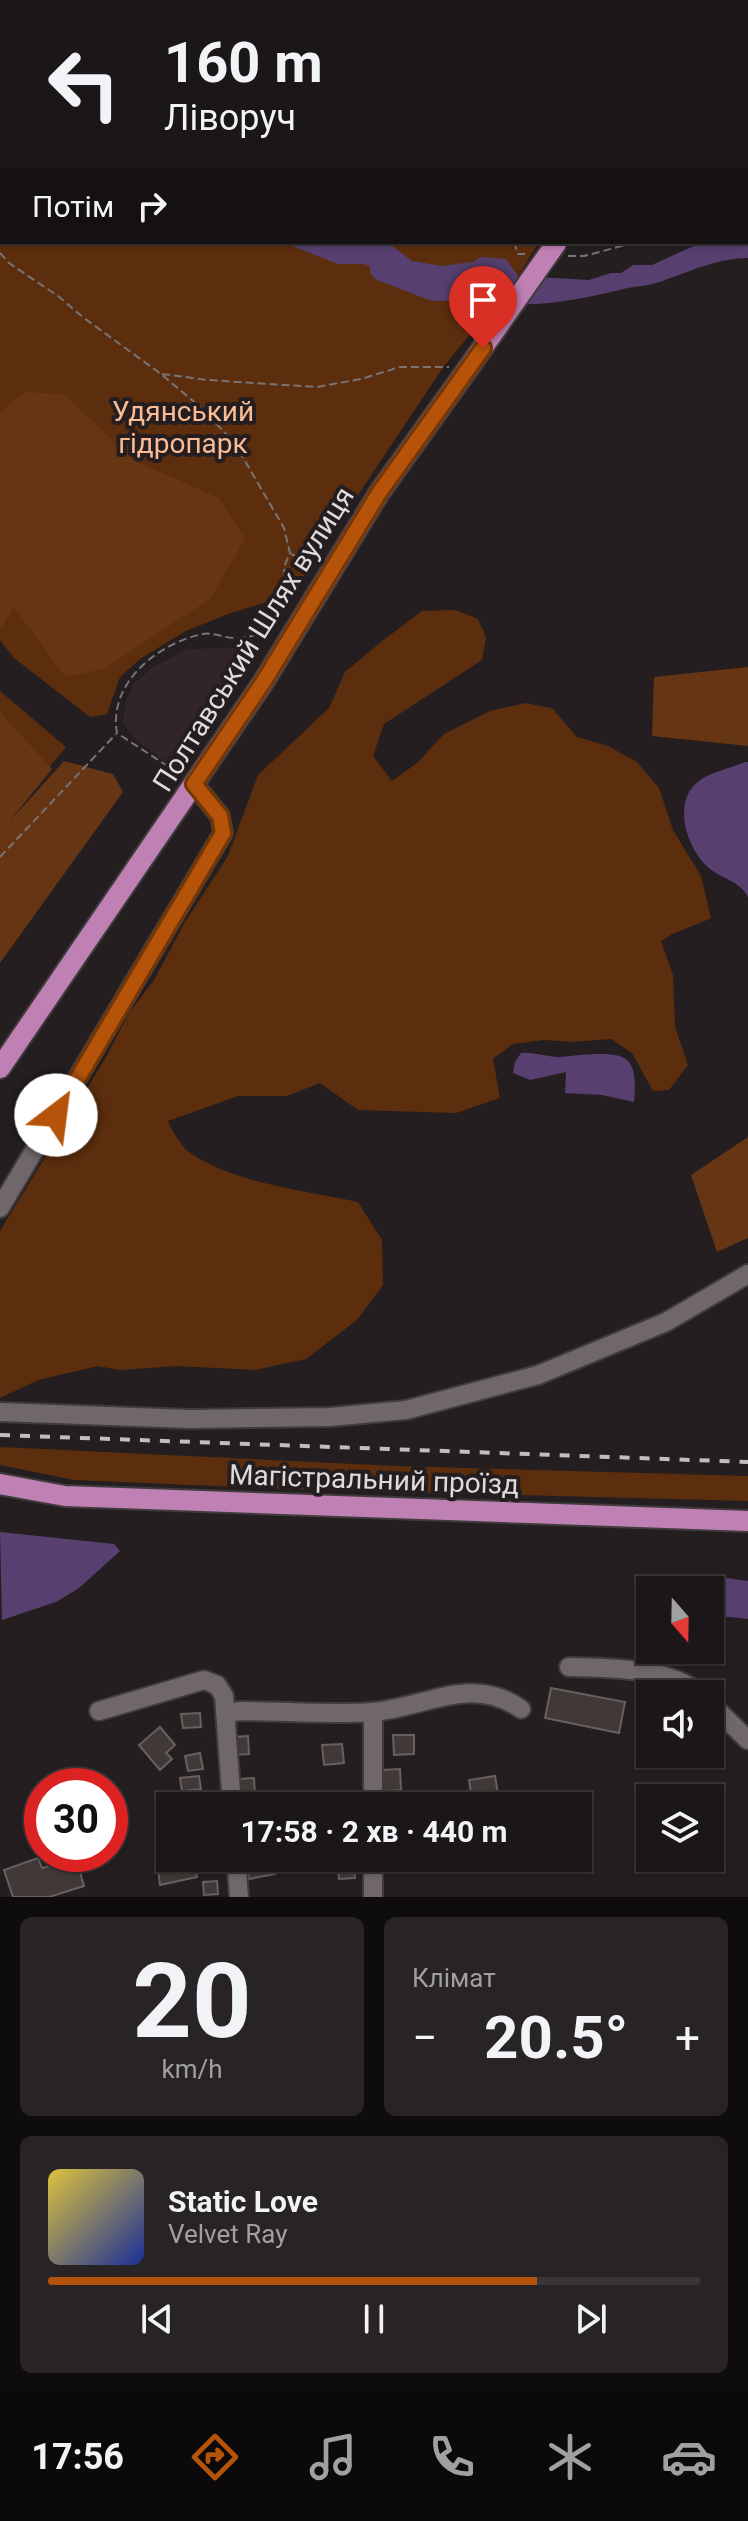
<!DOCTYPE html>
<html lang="uk">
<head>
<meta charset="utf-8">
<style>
	body { margin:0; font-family:Roboto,sans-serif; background:#282325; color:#f1f3f6; height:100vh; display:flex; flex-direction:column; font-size:30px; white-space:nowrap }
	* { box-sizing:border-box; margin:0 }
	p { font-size:26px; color:#a09fa2 }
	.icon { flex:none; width:44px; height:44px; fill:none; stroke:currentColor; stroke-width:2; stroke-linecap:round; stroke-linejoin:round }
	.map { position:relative; height:1897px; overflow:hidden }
	.details { display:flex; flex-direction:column; gap:20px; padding:20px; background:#0f0c0d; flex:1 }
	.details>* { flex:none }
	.banner { position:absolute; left:0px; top:0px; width:748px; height:244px; box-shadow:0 2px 6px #0004,0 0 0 2px #393537; background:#1b1618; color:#f1f3f6; overflow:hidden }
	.needle { width:52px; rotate:160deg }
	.fabs { position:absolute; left:636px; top:1576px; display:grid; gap:16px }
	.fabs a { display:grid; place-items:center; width:88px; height:88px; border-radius:0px; background:#1b1618; box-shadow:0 2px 6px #0004,0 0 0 2px #393537; font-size:40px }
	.speed { position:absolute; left:24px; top:1768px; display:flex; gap:16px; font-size:40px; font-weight:700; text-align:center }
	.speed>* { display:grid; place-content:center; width:104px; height:104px; border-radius:50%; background:#1b1618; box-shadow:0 2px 6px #0004,0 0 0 2px #393537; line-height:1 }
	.speed .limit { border:12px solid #d22; background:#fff; color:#111 }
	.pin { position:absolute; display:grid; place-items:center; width:68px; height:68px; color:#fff; margin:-82px -34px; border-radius:50% 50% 50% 0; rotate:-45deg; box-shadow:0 0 8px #0007 }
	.pin .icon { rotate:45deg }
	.me { position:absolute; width:88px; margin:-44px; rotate:30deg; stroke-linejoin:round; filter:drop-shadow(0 0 6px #0008) }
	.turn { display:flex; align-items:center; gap:28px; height:168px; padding:0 32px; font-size:36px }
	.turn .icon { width:104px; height:104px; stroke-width:2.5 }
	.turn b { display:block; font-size:56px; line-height:68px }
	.then { display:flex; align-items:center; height:76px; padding:0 32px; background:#0003; gap:16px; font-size:30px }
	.big { font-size:60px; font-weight:700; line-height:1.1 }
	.details .widget { flex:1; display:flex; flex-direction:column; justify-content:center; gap:12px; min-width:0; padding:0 28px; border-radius:12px; background:#282325 }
	.details .dial { align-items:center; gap:0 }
	.dial b { font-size:104px; line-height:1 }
	.song { display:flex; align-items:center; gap:24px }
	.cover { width:96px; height:96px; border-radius:12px; background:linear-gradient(135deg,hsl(50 70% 55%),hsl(230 70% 35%)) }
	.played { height:8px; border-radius:4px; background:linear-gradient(90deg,#b45309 75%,#393537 75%) }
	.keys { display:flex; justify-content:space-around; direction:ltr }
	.heat { display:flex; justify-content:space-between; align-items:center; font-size:44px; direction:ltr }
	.details .tiles { flex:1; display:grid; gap:20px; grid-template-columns:1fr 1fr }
	.widget:last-child { grid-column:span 2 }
	.trip { position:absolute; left:156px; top:1792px; width:436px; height:80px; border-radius:0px; background:#1b1618; box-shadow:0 2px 6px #0004,0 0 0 2px #393537; font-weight:700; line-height:80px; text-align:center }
	.tabs { display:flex; height:128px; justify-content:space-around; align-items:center; background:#0b090a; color:#a09fa2 }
	.tabs .icon { width:56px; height:56px }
	.tabs .selected { color:#b45309 }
	.tabs b { font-size:36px; color:#f1f3f6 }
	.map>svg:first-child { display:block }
	.built { fill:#322529 }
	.green { fill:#5c2e0d }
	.forest { fill:#653514 }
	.water { fill:#57406f }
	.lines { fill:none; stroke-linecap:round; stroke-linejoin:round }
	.river { stroke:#57406f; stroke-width:24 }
	.building { fill:#403938; stroke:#68605f; stroke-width:2 }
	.minor-casing { stroke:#403b3c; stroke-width:22 }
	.major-casing { stroke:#403b3c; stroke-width:24 }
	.path { stroke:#787374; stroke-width:2; stroke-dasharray:8 4; stroke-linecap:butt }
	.minor { stroke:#6f676a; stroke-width:18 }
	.major { stroke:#bf80b4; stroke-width:20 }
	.rail { stroke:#c2bdbf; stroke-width:4; stroke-dasharray:10 10; stroke-linecap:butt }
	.major-bridge-casing { stroke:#403b3c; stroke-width:24; stroke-linecap:butt }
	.major-bridge { stroke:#bf80b4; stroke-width:20 }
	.route-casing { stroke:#753606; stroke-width:20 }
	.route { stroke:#b45309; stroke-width:14 }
	.labels { text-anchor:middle; stroke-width:8; stroke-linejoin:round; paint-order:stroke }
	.park-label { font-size:28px; fill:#fabb95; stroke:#241e20 }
	.street-label { font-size:28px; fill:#dfdbdc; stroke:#241e20 }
</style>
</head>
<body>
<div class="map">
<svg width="748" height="1897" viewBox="0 0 748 1897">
	<rect width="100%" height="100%" fill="#241e20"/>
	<path class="built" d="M258,647L174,768L136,740L123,723L125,703L134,683L153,667L188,649Z"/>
	<path class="green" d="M0,0L581,2H2V242H539L518,276L444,366L292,594L228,614L186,631L140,659L120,677L107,714L90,717L14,658L0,640Z
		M455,610L478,619L486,637L482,660L384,724L373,756L392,781L417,763L444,734L490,711L525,703L552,708L577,737L608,746L637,762L659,788L673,830L701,876L711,918C694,927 676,930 661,941L673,975L675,1027L688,1065L669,1090L653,1091L632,1053L611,1039L573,1042L544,1040L513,1044L493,1059L500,1098L456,1113L358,1110L320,1083L287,1096H238L168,1121C172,1130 180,1145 189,1152C232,1183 306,1191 358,1202L382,1240L383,1285L357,1320L306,1359L255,1370L178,1366L119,1370L98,1366L38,1380L0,1398V1231L105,1059L129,1013L154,980L185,922L228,856L258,775L329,708L345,672L381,642L422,611Z
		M0,691L66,747L0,826Z
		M0,1447L396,1466L748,1476V1501L286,1489L74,1480L0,1465Z"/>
	<path class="forest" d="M25,392L64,394L135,461L219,498L245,539L210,599L104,669L65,677L14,607L0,629V412Z
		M748,667V746L652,736L654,677Z
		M0,712L52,769L9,822L64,761L113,774L123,792L0,963Z
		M748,1137V1238L717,1252L691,1175Z"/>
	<path class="water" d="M748,235V258C719,258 691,271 665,280C653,285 640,286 628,288C586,298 542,308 499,303L488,282H476L477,287C466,292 458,291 447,288L444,283H428L403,278L364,264H338L282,242L390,244L412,261L442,266L472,262L481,257L506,259L518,276L589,280L611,273H621L633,265H652L698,244L746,242Z
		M745,762H748V897C740,881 722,879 709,868C687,850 671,801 699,781C711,772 731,768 745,762Z
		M521,1053C534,1052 546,1057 559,1057C573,1056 616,1049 627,1060C637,1069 635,1090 634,1102L602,1095L565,1093L566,1072L530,1080L513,1073L515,1062Z
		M0,1532L114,1544L120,1551L79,1588L56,1602L2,1620Z
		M719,1577L748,1581V1619L710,1615L708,1590L710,1582Z"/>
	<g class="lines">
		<path class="river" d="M382,269L434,289H525"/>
	</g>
	<path class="building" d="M551,1688L625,1702L619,1733L545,1718Z
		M200,1713L201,1727L183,1728L181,1714Z
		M160,1727L175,1745L166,1753L172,1759L160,1770L139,1745Z
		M393,1735H414V1754L394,1755Z
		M248,1736L249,1754L233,1755L232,1737Z
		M342,1744L344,1763L324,1765L322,1745Z
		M200,1753L203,1769L188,1771L185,1756Z
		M400,1769L401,1790L383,1791L381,1770Z
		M199,1776L201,1789L182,1791L180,1778Z
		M495,1776L500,1806H473L469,1780Z
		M254,1778L255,1796L240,1797L239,1779Z
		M38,1858L42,1868L76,1858L84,1886L49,1897H13L4,1870Z
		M194,1858L197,1877L160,1885L157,1861Z
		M272,1858L275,1874L249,1879L246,1859Z
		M337,1858H353L355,1878L339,1879Z
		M217,1881L218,1894L204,1895L203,1882Z"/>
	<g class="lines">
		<defs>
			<path id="minor" d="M488,0L489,2
				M667,0L668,2
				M0,1208L223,833L220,816L194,784
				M0,1412L190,1419L330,1417L406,1410L538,1375L666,1322L748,1274
				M569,1667C607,1668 670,1667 700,1694
				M710,1703L748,1740
				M99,1711L204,1680L217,1685L224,1696L232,1806
				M373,1712V1806
				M226,1713L241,1711C284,1711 329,1715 372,1712C425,1708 471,1674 521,1709
				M236,1858L239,1897
				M373,1897V1858"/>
			<path id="major" d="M722,2L723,0
				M0,1068L264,681L379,493L467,370
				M0,1484L65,1496L748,1521"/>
		</defs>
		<use href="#minor" class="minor-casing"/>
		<use href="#major" class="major-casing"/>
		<path class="path" d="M380,0L381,2
			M746,24L748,21
			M746,184H748
			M746,214L748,213
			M514,242L518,254H525
			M0,253L9,263L58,296L84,318L161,374L199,406L234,442L284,528L290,553L284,567L287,604L279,619L267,633L271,636
			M568,256H584L637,242
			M162,374L208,380L317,387L361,379L400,367H449
			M291,554L314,564
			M178,773L117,733C108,683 158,643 203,634C213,632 224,638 234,638C245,638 256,635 266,633
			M0,857L116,734"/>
		<use href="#minor" class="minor"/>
		<use href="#major" class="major"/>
		<path class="rail" d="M0,1435L748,1462"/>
		<defs>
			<path id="major-bridge" d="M467,370L557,242"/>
		</defs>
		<use href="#major-bridge" class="major-bridge-casing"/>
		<use href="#major-bridge" class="major-bridge"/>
	</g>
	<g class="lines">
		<defs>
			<path id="route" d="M56,1115L223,833L220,816L194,784L264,681L379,493L483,348"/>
		</defs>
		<use href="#route" class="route-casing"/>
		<use href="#route" class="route"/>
	</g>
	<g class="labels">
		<g class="park-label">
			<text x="183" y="421">Удянський<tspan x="183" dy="32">гідропарк</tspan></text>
		</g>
		<g class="street-label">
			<text transform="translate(253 639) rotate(-58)" y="10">Полтавський Шлях вулиця</text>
			<text transform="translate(374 1479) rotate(2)" y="10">Магістральний проїзд</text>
		</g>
	</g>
</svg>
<div class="fabs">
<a><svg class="needle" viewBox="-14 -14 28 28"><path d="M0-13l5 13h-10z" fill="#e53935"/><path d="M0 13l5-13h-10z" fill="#a09fa2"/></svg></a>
<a><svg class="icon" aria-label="sound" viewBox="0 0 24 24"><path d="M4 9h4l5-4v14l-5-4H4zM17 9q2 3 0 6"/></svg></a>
<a><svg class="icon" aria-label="layers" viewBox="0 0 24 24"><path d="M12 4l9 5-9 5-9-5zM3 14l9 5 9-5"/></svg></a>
</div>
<div class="speed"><div class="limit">30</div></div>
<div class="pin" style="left:483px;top:348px;background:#d93025"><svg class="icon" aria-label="arrive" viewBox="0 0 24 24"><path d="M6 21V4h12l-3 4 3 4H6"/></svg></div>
<svg class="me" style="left:56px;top:1115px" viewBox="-20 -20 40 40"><circle r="19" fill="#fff"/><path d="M0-13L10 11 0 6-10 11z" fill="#b45309"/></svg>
<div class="trip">17:58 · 2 хв · 440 m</div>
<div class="banner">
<div class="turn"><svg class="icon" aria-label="left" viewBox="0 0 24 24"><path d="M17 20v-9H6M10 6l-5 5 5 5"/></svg><div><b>160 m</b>Ліворуч</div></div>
<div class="then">Потім<svg class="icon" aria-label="right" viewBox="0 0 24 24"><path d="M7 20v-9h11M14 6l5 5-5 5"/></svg></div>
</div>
</div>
<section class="details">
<div class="tiles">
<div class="widget dial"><b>20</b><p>km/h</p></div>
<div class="widget"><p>Клімат</p>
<div class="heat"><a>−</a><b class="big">20.5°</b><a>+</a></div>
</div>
<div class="widget">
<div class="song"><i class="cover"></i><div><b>Static Love</b><p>Velvet Ray</p></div></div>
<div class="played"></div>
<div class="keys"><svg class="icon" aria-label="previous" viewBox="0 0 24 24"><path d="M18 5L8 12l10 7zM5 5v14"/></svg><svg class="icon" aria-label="pause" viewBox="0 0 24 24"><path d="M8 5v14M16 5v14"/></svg><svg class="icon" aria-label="next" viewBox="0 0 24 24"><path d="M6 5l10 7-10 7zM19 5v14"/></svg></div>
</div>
</div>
</section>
<nav class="tabs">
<b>17:56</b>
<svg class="icon selected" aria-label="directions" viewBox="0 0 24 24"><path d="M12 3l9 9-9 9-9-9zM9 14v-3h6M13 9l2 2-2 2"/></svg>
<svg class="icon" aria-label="music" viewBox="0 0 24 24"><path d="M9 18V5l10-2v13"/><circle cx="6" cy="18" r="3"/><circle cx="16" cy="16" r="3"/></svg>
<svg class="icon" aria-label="phone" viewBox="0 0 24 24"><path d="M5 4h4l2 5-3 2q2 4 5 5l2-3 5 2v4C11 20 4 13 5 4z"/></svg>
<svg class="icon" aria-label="climate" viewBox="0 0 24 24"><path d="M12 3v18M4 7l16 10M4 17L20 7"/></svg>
<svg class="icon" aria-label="car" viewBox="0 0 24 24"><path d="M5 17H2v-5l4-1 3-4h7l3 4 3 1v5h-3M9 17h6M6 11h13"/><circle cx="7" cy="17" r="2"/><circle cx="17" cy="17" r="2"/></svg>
</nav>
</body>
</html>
